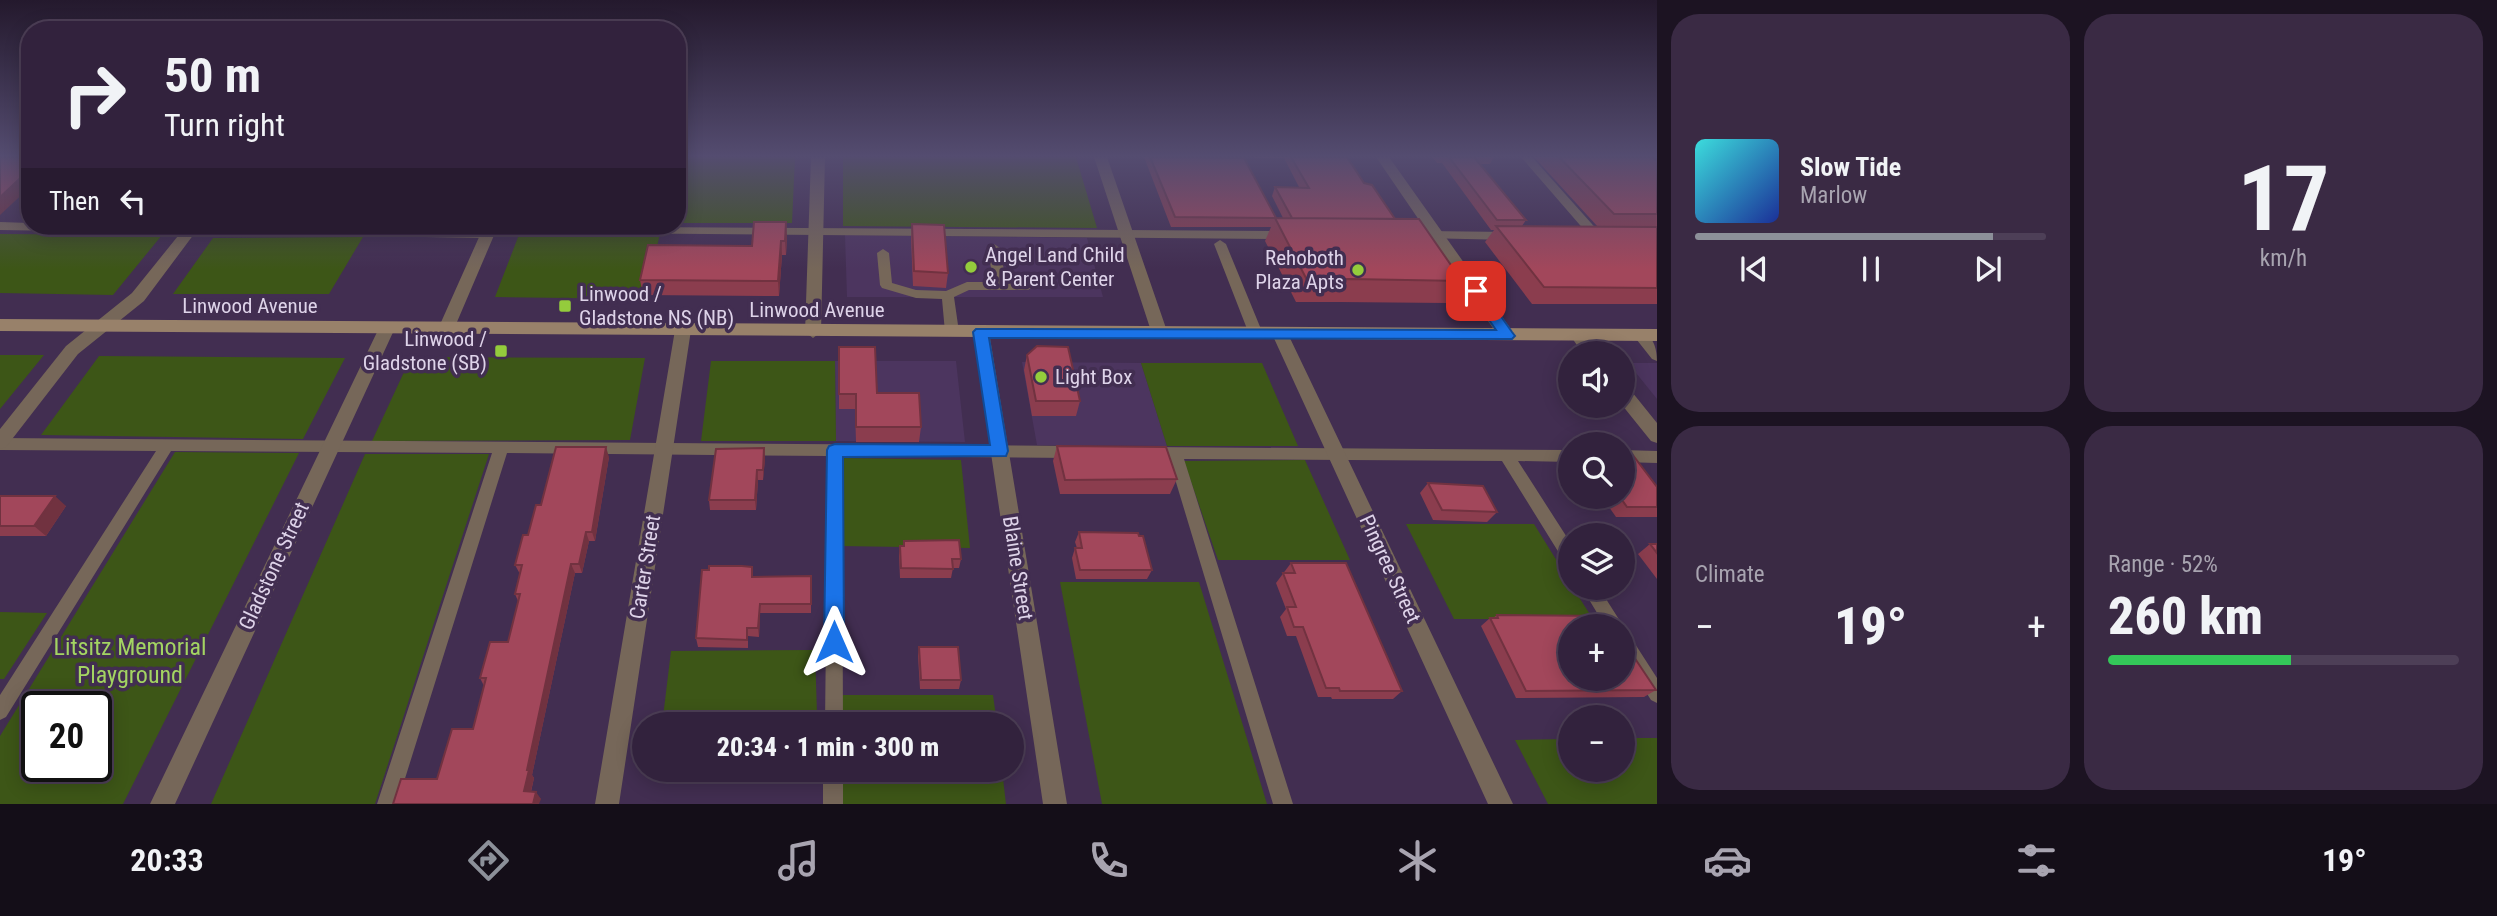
<!DOCTYPE html>
<html lang="en">
<head>
<meta charset="utf-8">
<style>
	body { margin:0; font-family:"Roboto Condensed",sans-serif; background:#3a2a44; color:#f1f3f6; height:100vh; display:flex; flex-direction:column; font-size:26px; white-space:nowrap }
	* { box-sizing:border-box; margin:0 }
	p { font-size:23px; color:#a8a4b0 }
	.icon { flex:none; width:38px; height:38px; fill:none; stroke:currentColor; stroke-width:2; stroke-linecap:round; stroke-linejoin:round }
	.map { position:relative; flex:1; overflow:hidden }
	.side { display:flex; flex-direction:column; gap:14px; padding:14px; background:#1c1322; width:840px }
	.side>* { flex:none }
	.banner { position:absolute; left:21px; top:21px; width:665px; height:214px; border-radius:28px; box-shadow:0 4px 18px #0003,0 0 0 2px #4d3f57; background:#32223d; color:#f1f3f6; overflow:hidden }
	.tools { position:absolute; left:1558px; top:341px; display:grid; gap:14px }
	.tools a { display:grid; place-items:center; width:77px; height:77px; border-radius:50%; background:#32223d; box-shadow:0 4px 18px #0003,0 0 0 2px #4d3f57; font-size:35px }
	.speed { position:absolute; left:21px; top:691px; display:flex; gap:14px; font-size:35px; font-weight:700; text-align:center }
	.speed>* { display:grid; place-content:center; width:91px; height:91px; border-radius:50%; background:#32223d; box-shadow:0 4px 18px #0003,0 0 0 2px #4d3f57; line-height:1 }
	.speed .limit { border:4px solid #111; border-radius:10px; background:#fff; color:#111 }
	.pin { position:absolute; display:grid; place-items:center; width:60px; height:60px; color:#fff; margin:-30px; border-radius:14px; box-shadow:0 4px 10px #0006 }
	.me { position:absolute; width:77px; margin:-38px; rotate:0deg; stroke-linejoin:round; filter:drop-shadow(0 0 5px #0008) }
	.turn { display:flex; align-items:center; gap:24px; height:147px; padding:0 28px; font-size:32px }
	.turn .icon { width:91px; height:91px; stroke-width:2.5 }
	.turn b { display:block; font-size:49px; line-height:60px }
	.then { display:flex; align-items:center; height:66px; padding:0 28px; background:#0003; gap:14px; font-size:26px }
	.big { font-size:52px; font-weight:800; line-height:1.1 }
	.side .tile { flex:1; display:flex; flex-direction:column; justify-content:center; gap:10px; min-width:0; padding:0 24px; border-radius:28px; background:#3a2a44 }
	.side .dial { align-items:center; gap:0 }
	.dial b { font-size:91px; line-height:1 }
	.song { display:flex; align-items:center; gap:21px }
	.cover { width:84px; height:84px; border-radius:10px; background:linear-gradient(135deg,hsl(180 70% 55%),hsl(230 70% 35%)) }
	.played { height:7px; border-radius:4px; background:linear-gradient(90deg,#8c9099 85%,#4d3f57 85%) }
	.keys { display:flex; justify-content:space-around; direction:ltr }
	.heat { display:flex; justify-content:space-between; align-items:center; font-size:38px; direction:ltr }
	.charge { height:10px; border-radius:5px; background:linear-gradient(90deg,#34c759 52%,#4d3f57 0) }
	.side .tiles { flex:1; display:grid; gap:14px; grid-template-columns:repeat(2,1fr) }
	.trip { position:absolute; left:632px; top:712px; width:392px; height:70px; border-radius:35px; background:#32223d; box-shadow:0 4px 18px #0003,0 0 0 2px #4d3f57; font-weight:800; line-height:70px; text-align:center }
	.dock { display:flex; height:112px; justify-content:space-around; align-items:center; background:#140e18; color:#a8a4b0 }
	.dock .icon { width:49px; height:49px }
	.dock .selected { color:#8c9099 }
	.dock b { font-size:32px; color:#f1f3f6 }
	main { display:flex; flex:1; min-height:0 }
	.map>svg:first-child { display:block }
	.built { fill:#4c355f }
	.green { fill:#3d5617; fill-rule:evenodd }
	.lines { fill:none; stroke-linecap:round; stroke-linejoin:round }
	.lane { fill:#766759; fill-rule:evenodd }
	.street { fill:#766759; fill-rule:evenodd }
	.secondary { fill:#98816a; fill-rule:evenodd }
	.wall { fill:#8b3d4e }
	.shaded-wall { fill:#713240 }
	.building { fill:#a2475b; stroke:#713240; stroke-width:2 }
	.route { fill:#1a73e8; stroke:#114b97; stroke-width:2 }
	.poi-dot { fill:#94cc3c; stroke:#422e51; stroke-width:2.5 }
	.labels { text-anchor:middle; stroke-width:7; stroke-linejoin:round; paint-order:stroke }
	.poi-label { font-size:21px; fill:#ded3e9; stroke:#422e51; text-anchor:start }
	.street-label { font-size:21px; fill:#ded3e9; stroke:#422e51 }
	.near-park-label { font-size:24px; fill:#a3d462; stroke:#422e51 }
</style>
</head>
<body>
<main>
<div class="map">
<svg width="1657" height="804" viewBox="0 0 1657 804">
	<rect width="100%" height="100%" fill="#422e51"/>
	<path class="built" d="M845,235L1087,238L1103,297H847Z
		M835,361H956L965,442L836,441Z
		M1022,362L1141,363L1167,446L1037,445Z
		M1628,363H1657V399Z"/>
	<path class="green" d="M679,157H795L792,223H677Z
		M843,157H1076L1097,228L843,226Z
		M520,232L660,233L646,299L495,297Z
		M0,234L162,235L113,295L0,293Z
		M363,237L329,294H173L213,238Z
		M0,355H44L0,409Z
		M99,356L345,358L303,439L41,435Z
		M411,357L645,358L630,440L372,441Z
		M711,361H835L836,441H701Z
		M1141,363H1262L1298,446H1167Z
		M175,452L299,453L123,804H0V736ZM37,707H96V766H37Z
		M365,454H489L375,804H211Z
		M840,458L961,460L970,548L839,546Z
		M1305,460L1350,560H1218L1184,461Z
		M1406,524H1534L1570,582V588H1573L1593,619H1454Z
		M1060,582H1199L1267,804H1102Z
		M0,612L47,613L4,679H0Z
		M815,650L817,714L663,717L671,651Z
		M841,695H993L997,724H841Z
		M1622,738H1657V804H1548L1515,740L1570,739V770H1622Z
		M841,770H1002L1006,804H841Z"/>
	<g class="lines">
		<path class="lane" d="M1521,157H1532L1600,233V239H1592Z
			M0,222L30,223V226H203L486,230V226L1285,231L1291,235L1285,239L491,232V237L487,238L0,230Z
			M1427,231L1509,232L1515,236L1509,240L1423,238L1421,235Z
			M1220,240L1226,244L1263,334L1261,337H1251L1249,334L1214,244Z
			M994,244L1000,248L1006,282H1028L1034,286L1028,290H969L954,297L959,332L957,335H947L945,332L942,299L916,298L882,288L880,285L877,253L883,249L889,253L892,283L916,290L946,291L967,282H993L988,248Z
			M1640,330C1653,335 1657,348 1657,361L1652,359L1633,335Z
			M0,438L1073,446L1078,448L1080,452L1078,456L1073,458L842,456L843,724H825L828,456L507,453L397,804H377L492,453L171,451L6,717L0,720V695L156,451L0,450Z
			M1149,447L1570,450V462L1518,461L1570,542V563L1564,561L1502,461L1184,459L1293,804H1273L1169,459L1144,457L1142,453L1144,449Z
			M1622,450L1657,451V463L1622,462Z
			M1582,588H1599L1620,621L1623,626L1622,627L1605,626Z
			M1622,631L1628,633L1657,678V703L1651,700L1622,655Z
			M823,770H843V804H823Z"/>
		<path class="street" d="M811,157H825L821,332L813,338L805,332Z
			M1094,157H1107L1168,334L1166,338H1154L1152,334Z
			M1376,157H1389L1513,332L1515,336L1513,340H1501Z
			M186,226H200L144,301L78,354L6,447L0,449V429L66,346L132,293Z
			M484,226H498L454,329L446,335L440,333L438,329Z
			M387,322L395,328L175,804H150L379,328Z
			M683,324L691,330L619,804H595L675,330Z
			M981,326L989,332L1067,804H1043L973,332Z
			M1280,328L1288,334L1513,804H1488L1272,334Z
			M1578,329L1584,331L1600,354H1583L1570,335Z
			M1622,386L1628,387L1657,423V443L1651,441L1622,405Z"/>
		<path class="secondary" d="M0,319L1657,329V341L0,331Z"/>
	</g>
	<path class="wall" d="M1144,157H1215L1276,218H1283L1272,196L1275,187H1299L1284,158H1254L1253,157H1347L1364,183L1395,219L1462,281L1447,303L1338,302H1296L1265,241L1271,227H1171Z
		M1432,157H1494L1490,164H1480L1526,220L1522,226L1598,227L1534,157H1652L1657,161V304H1532L1485,242L1494,230H1491L1442,163H1437Z
		M912,224L948,273L946,288L913,286L911,239Z
		M787,237L786,255H782L779,296L643,295L640,280L752,246Z
		M839,347L877,393L921,427L919,442H856L855,409H839Z
		M1027,355L1080,401L1076,416H1032L1024,370Z
		M1057,446L1177,479L1170,494H1060L1053,461Z
		M609,457L595,541H589L582,573H575L532,775L534,778L531,792L541,799L437,779L473,729L484,686L480,678L508,642L518,601L515,594L520,574L515,565L541,505Z
		M765,458L763,480H758L756,510H710L709,500Z
		M1428,483L1497,512L1487,522L1433,520L1420,493Z
		M1657,487V517H1616L1602,497H1622Z
		M0,496L66,506L46,536H0Z
		M1079,532L1152,570L1147,579H1076L1072,558L1075,548H1077L1075,542Z
		M1650,544H1657V579L1638,554Z
		M900,546L961,559L959,568H953L951,578H900L899,556Z
		M1291,563L1402,691L1393,699H1332L1331,697H1318L1296,636H1287L1280,617L1286,609L1276,583Z
		M811,576V613H760L759,637L748,636V648L698,647L696,638L753,577Z
		M1497,615L1656,690L1644,697L1516,698L1481,626L1490,618H1493Z
		M919,647L961,680L959,689H920L918,656Z
		M691,770H741V774H692Z"/>
	<path class="shaded-wall" d="M30,169V187L0,215V197Z
		M786,222L787,237L786,255L785,241Z
		M781,241L782,255L779,296L778,281Z
		M606,447L609,457L595,541L592,532Z
		M764,448L765,458L763,480V470Z
		M757,470L758,480L756,510L755,500Z
		M55,496L66,506L46,536L34,526Z
		M586,532L589,541L582,573L579,564Z
		M571,564L575,573L532,775L534,778L529,799L524,791L527,770Z
		M760,604V613L759,637L758,628Z
		M536,792L541,799L539,804H533Z"/>
	<path class="building" d="M0,157H30V169L0,197Z
		M1150,157L1244,158L1276,218L1175,217Z
		M1291,157H1347L1364,183L1372,185L1395,219L1292,218L1275,187L1309,188Z
		M1449,157H1474L1526,220H1497Z
		M1559,157H1652L1657,161V214H1614Z
		M1275,218L1419,219L1462,281L1350,279L1307,280Z
		M754,222H786L785,241H781L778,281L640,280L648,245L752,246Z
		M912,224L944,225L948,273L914,271Z
		M1496,226L1657,227V288L1544,287Z
		M1037,346L1068,347L1080,401H1036L1027,355Z
		M839,347H875L877,393H919L921,427H856V394H839Z
		M1057,446L1166,447L1177,479L1065,480Z
		M556,447H606L592,532H586L579,564H571L527,770H529L524,791L536,792L533,804H393L401,779H437L452,729H473L486,678H480L490,642H508L520,594H515L522,565H515L523,535H528L536,505H541Z
		M764,448L763,470H757L755,500H709L716,449Z
		M1622,454H1632L1657,487V507H1627L1620,497H1622Z
		M1428,483L1483,486L1497,512L1442,510Z
		M0,496H55L34,526H0Z
		M1079,532L1138,533L1139,536H1143L1152,570H1080L1075,548H1082Z
		M959,540L961,559H952L953,569L901,568L900,546H904V541Z
		M1650,544H1657V553Z
		M1291,563H1346L1402,691H1340L1339,688H1326L1303,627H1294L1287,607H1296L1283,573H1295Z
		M709,566H742L752,567V577L811,576V604H760L758,628H747V640L696,638L702,570H709Z
		M1497,615L1607,616L1614,626H1570V679H1622V639L1656,690L1526,691L1490,618H1498Z
		M919,647H958L961,680H921Z"/>
	<linearGradient id="sky" x2="0" y2="1"><stop stop-color="#24192d"/><stop offset="0.58" stop-color="#544c70"/><stop offset="1" stop-color="#544c70" stop-opacity="0"/></linearGradient>
	<rect width="1657" height="269" fill="url(#sky)"/>
	<path class="route" d="M1476,286L1481,288L1512,332L1515,336L1512,339L989,338L1008,451L1006,456L843,457L844,642L841,649L834,651L827,649L824,642L827,450L829,446L835,444L990,445L973,332L976,329L1496,330L1469,291Z"/>
	<g class="poi-dot">
		<circle cx="971" cy="267" r="7"/>
		<circle cx="1358" cy="270" r="7"/>
		<rect x="558" y="299" width="14" height="14" rx="3.5"/>
		<rect x="494" y="344" width="14" height="14" rx="3.5"/>
		<circle cx="1041" cy="377" r="7"/>
	</g>
	<g class="labels">
		<g class="poi-label">
			<text x="985" y="262">Angel Land Child<tspan x="985" dy="24">&amp; Parent Center</tspan></text>
			<text x="1344" y="265" text-anchor="end">Rehoboth<tspan x="1344" dy="24">Plaza Apts</tspan></text>
			<text x="579" y="301">Linwood /<tspan x="579" dy="24">Gladstone NS (NB)</tspan></text>
			<text x="487" y="346" text-anchor="end">Linwood /<tspan x="487" dy="24">Gladstone (SB)</tspan></text>
			<text x="1055" y="384">Light Box</text>
		</g>
		<g class="street-label">
			<text x="250" y="313">Linwood Avenue</text>
			<text x="817" y="317">Linwood Avenue</text>
			<text transform="translate(274 566) rotate(-65)" y="7">Gladstone Street</text>
			<text transform="translate(645 567) rotate(-81)" y="7">Carter Street</text>
			<text transform="translate(1018 568) rotate(81)" y="7">Blaine Street</text>
			<text transform="translate(1390 569) rotate(65)" y="7">Pingree Street</text>
		</g>
		<g class="near-park-label">
			<text x="130" y="655">Litsitz Memorial<tspan x="130" dy="28">Playground</tspan></text>
		</g>
	</g>
</svg>
<div class="tools">
<a><svg class="icon" aria-label="sound" viewBox="0 0 24 24"><path d="M4 9h4l5-4v14l-5-4H4zM17 9q2 3 0 6"/></svg></a>
<a><svg class="icon" aria-label="search" viewBox="0 0 24 24"><circle cx="10" cy="10" r="6"/><path d="M15 15l6 6"/></svg></a>
<a><svg class="icon" aria-label="layers" viewBox="0 0 24 24"><path d="M12 4l9 5-9 5-9-5zM3 14l9 5 9-5"/></svg></a>
<a>+</a>
<a>−</a>
</div>
<div class="speed"><div class="limit">20</div></div>
<div class="pin" style="left:1476px;top:291px;background:#d93025"><svg class="icon" aria-label="arrive" viewBox="0 0 24 24"><path d="M6 21V4h12l-3 4 3 4H6"/></svg></div>
<svg class="me" style="left:834px;top:642px" viewBox="-20 -20 40 40"><path d="M0-17L14 15 0 8-14 15z" fill="#1a73e8" stroke="#fff" stroke-width="4"/></svg>
<div class="trip">20:34 · 1 min · 300 m</div>
<div class="banner">
<div class="turn"><svg class="icon" aria-label="right" viewBox="0 0 24 24"><path d="M7 20v-9h11M14 6l5 5-5 5"/></svg><div><b>50 m</b>Turn right</div></div>
<div class="then">Then<svg class="icon" aria-label="left" viewBox="0 0 24 24"><path d="M17 20v-9H6M10 6l-5 5 5 5"/></svg></div>
</div>
</div>
<section class="side">
<div class="tiles">
<div class="tile">
<div class="song"><i class="cover"></i><div><b>Slow Tide</b><p>Marlow</p></div></div>
<div class="played"></div>
<div class="keys"><svg class="icon" aria-label="previous" viewBox="0 0 24 24"><path d="M18 5L8 12l10 7zM5 5v14"/></svg><svg class="icon" aria-label="pause" viewBox="0 0 24 24"><path d="M8 5v14M16 5v14"/></svg><svg class="icon" aria-label="next" viewBox="0 0 24 24"><path d="M6 5l10 7-10 7zM19 5v14"/></svg></div>
</div>
<div class="tile dial"><b>17</b><p>km/h</p></div>
<div class="tile"><p>Climate</p>
<div class="heat"><a>−</a><b class="big">19°</b><a>+</a></div>
</div>
<div class="tile"><p>Range · 52%</p><b class="big">260 km</b><div class="charge"></div></div>
</div>
</section>
</main>
<nav class="dock">
<b>20:33</b>
<svg class="icon selected" aria-label="directions" viewBox="0 0 24 24"><path d="M12 3l9 9-9 9-9-9zM9 14v-3h6M13 9l2 2-2 2"/></svg>
<svg class="icon" aria-label="music" viewBox="0 0 24 24"><path d="M9 18V5l10-2v13"/><circle cx="6" cy="18" r="3"/><circle cx="16" cy="16" r="3"/></svg>
<svg class="icon" aria-label="phone" viewBox="0 0 24 24"><path d="M5 4h4l2 5-3 2q2 4 5 5l2-3 5 2v4C11 20 4 13 5 4z"/></svg>
<svg class="icon" aria-label="climate" viewBox="0 0 24 24"><path d="M12 3v18M4 7l16 10M4 17L20 7"/></svg>
<svg class="icon" aria-label="car" viewBox="0 0 24 24"><path d="M5 17H2v-5l4-1 3-4h7l3 4 3 1v5h-3M9 17h6M6 11h13"/><circle cx="7" cy="17" r="2"/><circle cx="17" cy="17" r="2"/></svg>
<svg class="icon" aria-label="filters" viewBox="0 0 24 24"><path d="M4 7h16M4 17h16"/><circle cx="9" cy="7" r="2"/><circle cx="15" cy="17" r="2"/></svg>
<b>19°</b>
</nav>
</body>
</html>
